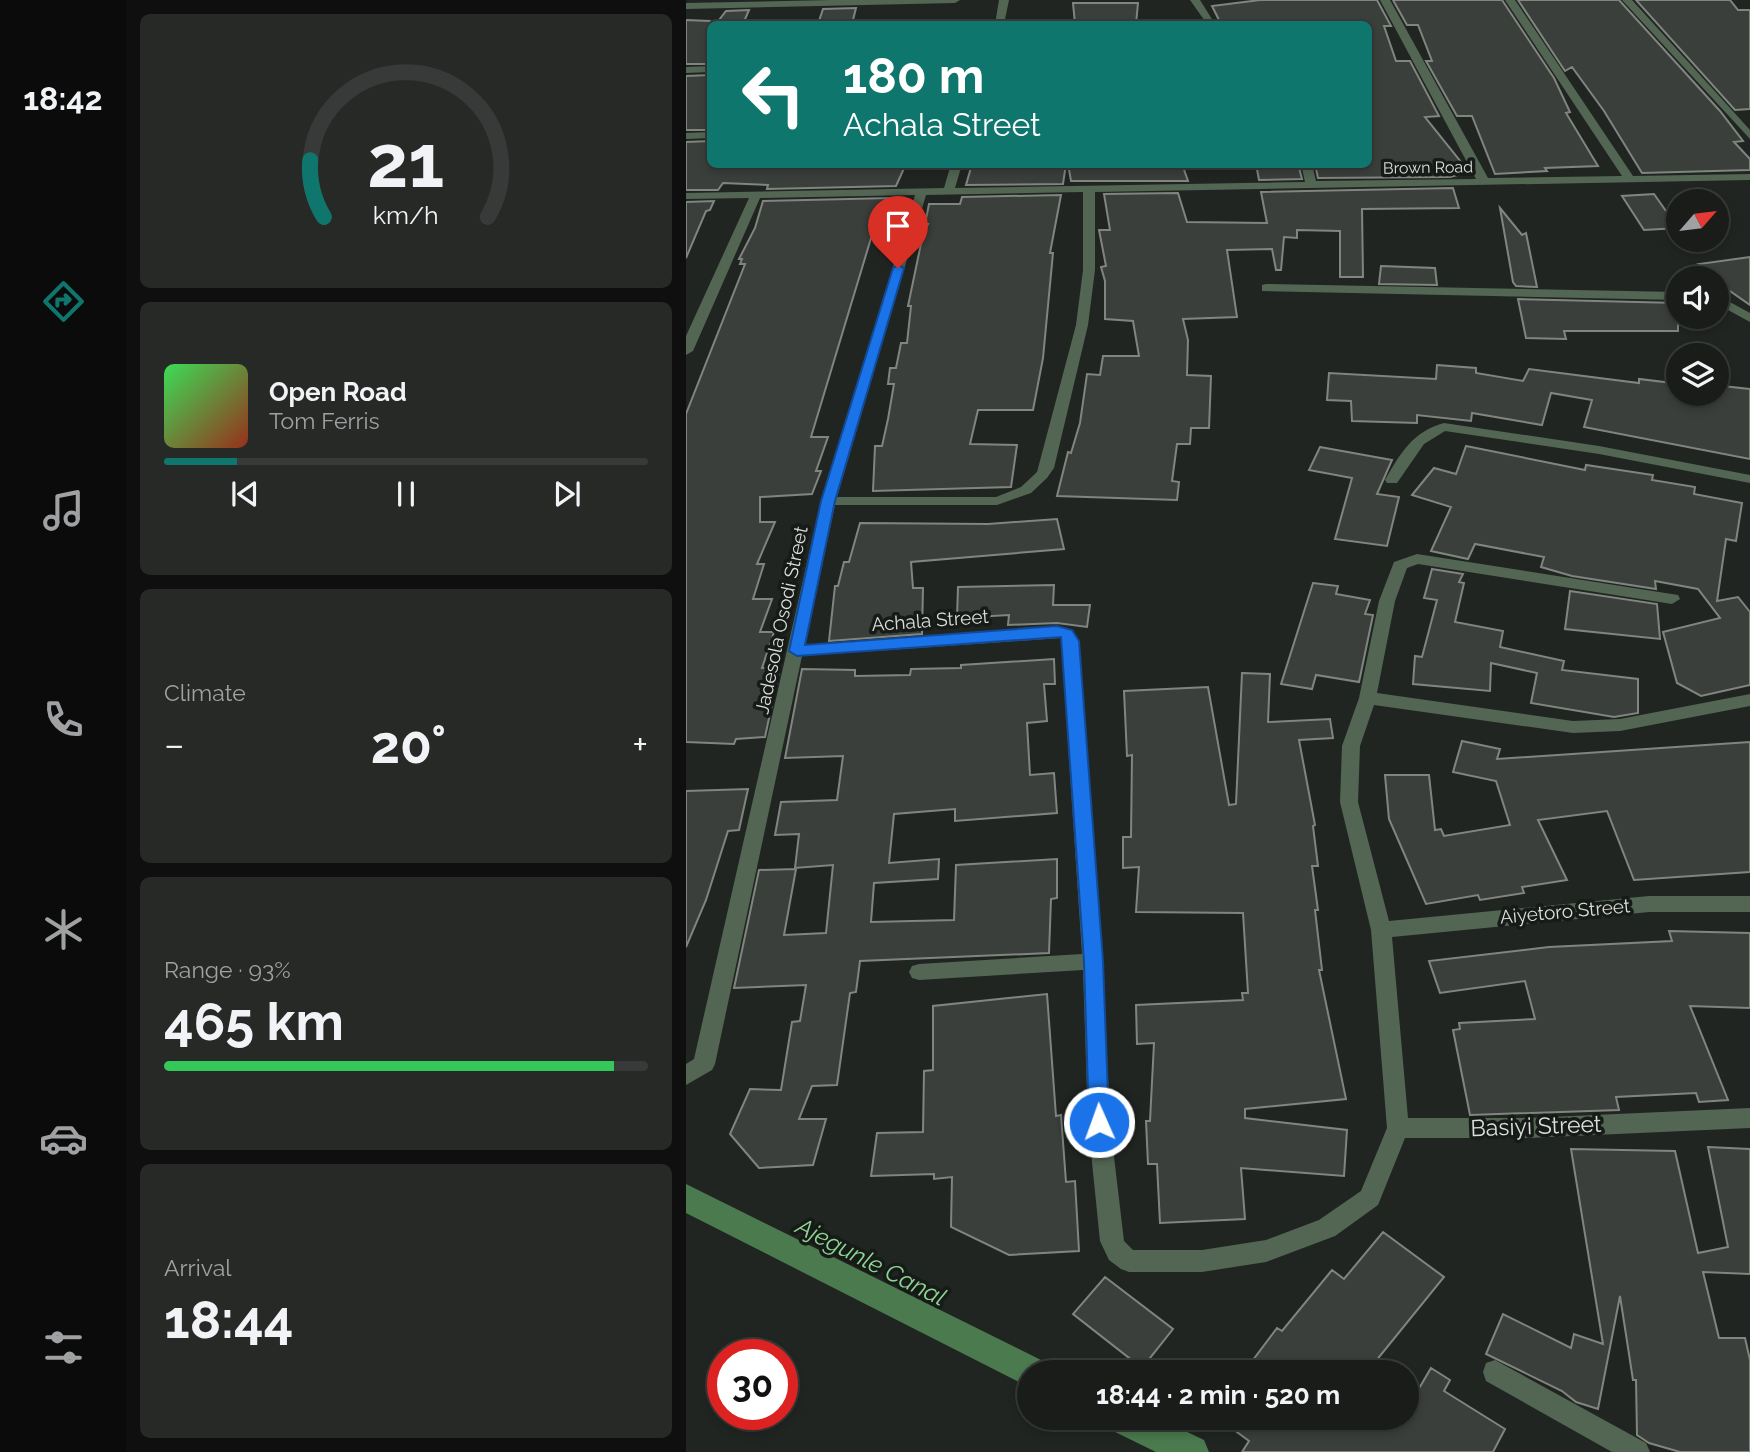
<!DOCTYPE html>
<html lang="en">
<head>
<meta charset="utf-8">
<style>
	body { margin:0; font-family:Raleway,sans-serif; background:#262926; color:#f1f3f6; height:100vh; display:flex; flex-direction:column; font-size:26px; white-space:nowrap }
	* { box-sizing:border-box; margin:0 }
	p { font-size:23px; color:#9fa1a2 }
	.icon { flex:none; width:38px; height:38px; fill:none; stroke:currentColor; stroke-width:2; stroke-linecap:round; stroke-linejoin:round }
	.map { position:relative; flex:1; overflow:hidden }
	.drawer { display:flex; flex-direction:column; gap:14px; padding:14px; background:#0e0f0e; width:560px }
	.drawer>* { flex:none }
	.top-card { position:absolute; left:21px; top:21px; width:665px; height:147px; border-radius:10px; box-shadow:0 4px 10px #0003,0 0 0 2px #373a38; background:#0f766e; color:#fff; overflow:hidden }
	.needle { width:46px; rotate:62deg }
	.buttons { position:absolute; left:980px; top:189px; display:grid; gap:14px }
	.buttons a { display:grid; place-items:center; width:63px; height:63px; border-radius:50%; background:#191c19; box-shadow:0 4px 10px #0003,0 0 0 2px #373a38; font-size:35px }
	.speed { position:absolute; left:21px; top:1339px; display:flex; gap:14px; font-size:35px; font-weight:700; text-align:center }
	.speed>* { display:grid; place-content:center; width:91px; height:91px; border-radius:50%; background:#191c19; box-shadow:0 4px 10px #0003,0 0 0 2px #373a38; line-height:1 }
	.speed .limit { border:10px solid #d22; background:#fff; color:#111 }
	.pin { position:absolute; display:grid; place-items:center; width:60px; height:60px; color:#fff; margin:-72px -30px; border-radius:50% 50% 50% 0; rotate:-45deg; box-shadow:0 0 7px #0007 }
	.pin .icon { rotate:45deg }
	.me { position:absolute; width:77px; margin:-38px; rotate:358deg; stroke-linejoin:round; filter:drop-shadow(0 0 5px #0008) }
	.turn { display:flex; align-items:center; gap:24px; height:147px; padding:0 21px; font-size:32px }
	.turn .icon { width:91px; height:91px; stroke-width:2.5 }
	.turn b { display:block; font-size:49px; line-height:60px }
	.big { font-size:52px; font-weight:700; line-height:1.1 }
	.drawer .widget { flex:1; display:flex; flex-direction:column; justify-content:center; gap:10px; min-width:0; padding:0 24px; border-radius:10px; background:#262926 }
	.drawer .dial { align-items:center; gap:0 }
	.dial svg { height:182px; overflow:visible; fill:none; stroke:#373a38; stroke-width:7; stroke-linecap:round; text-anchor:middle }
	.dial text { fill:#f1f3f6; stroke:none }
	.song { display:flex; align-items:center; gap:21px }
	.cover { width:84px; height:84px; border-radius:10px; background:linear-gradient(135deg,hsl(130 70% 55%),hsl(10 70% 35%)) }
	.played { height:7px; border-radius:4px; background:linear-gradient(90deg,#0f766e 15%,#373a38 15%) }
	.keys { display:flex; justify-content:space-around; direction:ltr }
	.heat { display:flex; justify-content:space-between; align-items:center; font-size:38px; direction:ltr }
	.charge { height:10px; border-radius:5px; background:linear-gradient(90deg,#34c759 93%,#373a38 0) }
	.trip { position:absolute; left:331px; top:1360px; width:402px; height:70px; border-radius:35px; background:#191c19; box-shadow:0 4px 10px #0003,0 0 0 2px #373a38; font-weight:700; line-height:70px; text-align:center }
	main { display:flex; flex:1; min-height:0 }
	.menu { display:flex; flex-direction:column; width:126px; justify-content:space-around; align-items:center; background:#0a0b0a; color:#9fa1a2 }
	.menu .icon { width:49px; height:49px }
	.menu .selected { color:#0f766e }
	.menu b { font-size:32px; color:#f1f3f6 }
	.map>svg:first-child { display:block }
	.lines { fill:none; stroke-linecap:round; stroke-linejoin:round }
	.canal { fill:#4a7a4e; fill-rule:evenodd }
	.building { fill:#3b3f3b; stroke:#808580; stroke-width:2 }
	.street { fill:#526653; fill-rule:evenodd }
	.route { fill:#1a73e8; stroke:#114b97; stroke-width:2 }
	.labels { text-anchor:middle; stroke-width:7; stroke-linejoin:round; paint-order:stroke }
	.far-street-label { font-size:16px; fill:#dbdedb; stroke:#171b18 }
	.street-label { font-size:19px; fill:#dbdedb; stroke:#171b18 }
	.near-street-label { font-size:23px; fill:#dbdedb; stroke:#171b18 }
	.near-water-label { font-size:24px; font-style:italic; fill:#8ed493; stroke:#171b18 }
</style>
</head>
<body>
<main>
<nav class="menu">
<b>18:42</b>
<svg class="icon selected" aria-label="directions" viewBox="0 0 24 24"><path d="M12 3l9 9-9 9-9-9zM9 14v-3h6M13 9l2 2-2 2"/></svg>
<svg class="icon" aria-label="music" viewBox="0 0 24 24"><path d="M9 18V5l10-2v13"/><circle cx="6" cy="18" r="3"/><circle cx="16" cy="16" r="3"/></svg>
<svg class="icon" aria-label="phone" viewBox="0 0 24 24"><path d="M5 4h4l2 5-3 2q2 4 5 5l2-3 5 2v4C11 20 4 13 5 4z"/></svg>
<svg class="icon" aria-label="climate" viewBox="0 0 24 24"><path d="M12 3v18M4 7l16 10M4 17L20 7"/></svg>
<svg class="icon" aria-label="car" viewBox="0 0 24 24"><path d="M5 17H2v-5l4-1 3-4h7l3 4 3 1v5h-3M9 17h6M6 11h13"/><circle cx="7" cy="17" r="2"/><circle cx="17" cy="17" r="2"/></svg>
<svg class="icon" aria-label="filters" viewBox="0 0 24 24"><path d="M4 7h16M4 17h16"/><circle cx="9" cy="7" r="2"/><circle cx="15" cy="17" r="2"/></svg>
</nav>
<section class="drawer">
<div class="widget dial"><svg viewBox="0 0 100 80">
<path d="M14 69A42 42 0 1 1 86 69"/>
<path d="M14 69A42 42 0 0 1 8 44" stroke="#0f766e"/>
<text x="50" y="56" font-size="32" font-weight="700">21</text>
<text x="50" y="72" font-size="11">km/h</text>
</svg></div>
<div class="widget">
<div class="song"><i class="cover"></i><div><b>Open Road</b><p>Tom Ferris</p></div></div>
<div class="played"></div>
<div class="keys"><svg class="icon" aria-label="previous" viewBox="0 0 24 24"><path d="M18 5L8 12l10 7zM5 5v14"/></svg><svg class="icon" aria-label="pause" viewBox="0 0 24 24"><path d="M8 5v14M16 5v14"/></svg><svg class="icon" aria-label="next" viewBox="0 0 24 24"><path d="M6 5l10 7-10 7zM19 5v14"/></svg></div>
</div>
<div class="widget"><p>Climate</p>
<div class="heat"><a>−</a><b class="big">20°</b><a>+</a></div>
</div>
<div class="widget"><p>Range · 93%</p><b class="big">465 km</b><div class="charge"></div></div>
<div class="widget"><p>Arrival</p><b class="big">18:44</b></div>
</section>
<div class="map">
<svg width="1064" height="1452" viewBox="0 0 1064 1452">
	<rect width="100%" height="100%" fill="#212521"/>
	<g class="lines">
		<path class="canal" d="M0,1184L357,1361L362,1372H343V1387L335,1383L0,1213Z
			M420,1418H472L518,1440L523,1452H470L425,1430Z"/>
	</g>
	<path class="building" d="M574,0H691L705,26H698L710,61H724L753,116L739,117L783,172L764,177L632,178L629,164H682V24H535L526,6Z
		M707,0H816L868,78L884,112L880,113L912,166L859,168L861,171L809,174L786,116H771L740,61H746L732,25H721Z
		M832,0H933L1034,111L1057,141L1048,142L1064,159V170L956,173L918,111L886,67L879,71Z
		M950,0H1044L1052,10H1064V109L1049,110Z
		M387,3H452L450,24H389Z
		M170,8L166,24H132L137,9Z
		M63,10L57,24H30L40,11Z
		M0,20L24,21V64H0Z
		M24,75V130H0V76Z
		M24,141V164L97,167L98,164H220L210,186L81,189L82,185L37,183L32,190H0V142Z
		M286,164H380L377,184L280,185Z
		M382,164H496L502,181H385Z
		M570,164H612L616,179L573,180Z
		M767,188L773,208L676,209L677,277H654V231L611,230V238L598,237L595,270H590L586,249L541,250L551,317L497,319L502,340L501,375L525,376L523,428H505L504,444H491L486,481L493,482L491,500L371,496L382,452L385,453L394,423L401,374L414,375L417,356H453L447,321L419,319V281L415,267L420,266L413,230H424L418,194L492,193L501,222L581,223L575,192Z
		M968,194L992,228L958,230L936,196Z
		M375,195L364,253H367L357,358L347,410H292L284,444L331,445L325,487L187,491L189,446H196L202,419L208,384H202L204,368H210L215,343H221L225,306H222L237,234L242,224H239L243,204H274L276,197Z
		M205,198L193,225H189L125,437H142L130,471H135L126,494L74,497V522H89L71,564H78L67,599H86L74,632H88L76,668L94,667L79,737L50,739L48,744L0,742V414L59,264H54L56,259H53L69,228L77,201Z
		M28,201L24,210L20,211L0,258V202Z
		M814,208L836,235L840,233L851,287L830,286L827,282Z
		M1064,257V305L1031,282V278L1021,274L1027,273L1013,264Z
		M695,266L749,268L751,285L693,284Z
		M832,299L992,303V331H878L880,339L840,338Z
		M751,365L790,368V373L837,381L843,369L953,383V379L986,383V386L992,387V394L1037,393L1036,386L1064,389V459L898,427L906,400L865,393L856,425L786,413L785,421L731,415V423L666,421L665,401L641,400L643,373L750,379Z
		M780,446L899,470L900,465L967,475L966,480L1009,487L1008,494L1056,503L1050,541L1040,539L1031,601L1052,597L1064,612V685L1015,696L991,683L977,632L1034,618L1012,589L969,581L970,589L886,576L855,567L858,557L789,544L782,559L745,551L765,507L726,495L748,468L770,474Z
		M634,447L706,460L691,494L713,497L701,546L649,539L666,478L623,470Z
		M371,519L378,549L225,562L227,588H237L236,634L143,641L149,586H152L158,562H163L174,523L302,524Z
		M746,569L777,574L773,582L778,583L769,622L817,631L814,647L878,661L876,670L952,679V713L928,717L845,703L851,673L805,663L804,691L727,684L729,656L736,657L751,600L738,598Z
		M627,583L652,586L650,594L684,600L679,614L687,615L673,682L630,675L626,689L595,684Z
		M368,585L367,605H404L401,627L371,623L322,625L323,615L271,618L272,587Z
		M884,591L971,604L974,639L879,629Z
		M368,659L369,684H358L361,721L341,723L344,775L368,773L371,813L269,821V809L208,814L203,863L253,859L252,879L188,883L185,922L268,920L270,865L371,859V898L365,899L363,953L174,961L170,992L164,993L151,1085L126,1086L113,1119H140L127,1165L73,1168L44,1134L64,1089L95,1090L106,1022L114,1021L120,985L48,988L73,870L110,869L98,935L140,933L147,865L109,868L113,834L89,835L95,802L151,800L157,756L99,758L116,669L169,670V676L224,675L225,669L275,668V665Z
		M556,673L584,674L582,722L644,719L647,738L613,740L629,825L627,826L632,866H626L632,910H629L636,970H633L660,1099L559,1109V1118L661,1130L658,1176L555,1168L559,1219L474,1223L471,1164H462L460,1121H464L468,1043L451,1044L450,1005L557,1000L556,993H562L557,913L450,912L453,867L437,868V837H445L446,755L441,756L438,691L522,687L543,805L550,804Z
		M776,741L814,749L811,759L1064,742V872L948,880L921,811L852,820L881,880L836,887L838,893L794,900L792,895L740,904L703,819L699,775H743L749,830L755,829L758,836L824,825L810,781L767,772Z
		M62,789L53,830L42,831L20,900L0,947V791Z
		M983,931L1064,933V1008L1004,1006L1042,1100L1013,1102L1010,1093L930,1097L933,1110L784,1115L767,1030L774,1029L773,1023L849,1019L839,981L754,993L743,961L863,947L986,941Z
		M361,994L370,1116L375,1115L380,1182L389,1181L393,1251L323,1255L265,1227L266,1177L248,1179V1174L185,1176L191,1133L237,1132L238,1071L247,1070V1006Z
		M1022,1147L1064,1149V1274L1017,1272L1033,1338H1059L1064,1360V1452H994L963,1443L951,1435L950,1380H947L934,1296L912,1409L890,1402L876,1391L800,1354L817,1314L885,1348L888,1334L917,1344L885,1149L989,1151L1012,1253L1042,1247Z
		M697,1232L758,1277L681,1372H558L591,1328L596,1331L646,1270L658,1279Z
		M419,1277L487,1329L456,1368L387,1314Z
		M745,1368L764,1380L758,1391L819,1429L807,1452H556L563,1441L532,1418H721V1409Z"/>
	<g class="lines">
		<path class="street" d="M145,0H274L269,3L0,9V3Z
			M313,0H323L318,24H309Z
			M504,0H514L529,24H521Z
			M694,0H704L802,178L936,176L819,0H829L947,176L1064,174V180L409,192V270L402,325L368,468L361,478L345,493L311,505H149L119,645L371,626L387,630L393,641L417,961L424,1123L438,1241L447,1250H516L580,1240L633,1220L675,1191L701,1128L685,930L654,802L656,746L673,698L693,601L708,562L731,554L992,595L994,599L986,604L732,564L721,568L709,601L691,693L887,721L934,719L1064,694V706L934,731L887,733L688,705L674,746L672,802L703,921L963,896H1064V912H963L706,937L722,1118H842L1064,1108V1128L842,1138H719L692,1205L649,1236L580,1262L516,1272H443L435,1269L423,1260L414,1241L402,1123L397,970L233,980L226,978L223,972L226,966L233,964L396,954L375,638L116,656L29,1064L26,1070L0,1085V1064L8,1059L135,501L229,195L74,198L7,351L0,355V336L63,198L0,199V193L258,188L265,164H276L269,188L619,182L615,164H626L630,181L790,179ZM397,192V270L390,325L351,472L335,487L310,497H151L240,195Z
			M936,0H946L1064,130V139Z
			M24,66V72L0,73V67Z
			M24,132V138L0,139V133Z
			M580,284L992,292V300L576,291V285Z
			M1031,295L1064,313V322L1031,304Z
			M758,423L913,446L1064,475V483L913,454L759,431L738,444L711,483H701L699,480C714,454 727,431 758,423Z
			M809,1360L960,1443L964,1452H926L800,1381L797,1372L800,1363Z"/>
	</g>
	<path class="route" d="M212,265L218,268L149,501L119,645L371,626L386,630L393,641L417,961L423,1122L420,1129L413,1131L406,1129L403,1122L398,961L375,637L111,656L103,651L135,501L207,268Z"/>
	<g class="labels">
		<g class="far-street-label">
			<text transform="translate(742 167) rotate(-1)" y="6">Brown Road</text>
		</g>
		<g class="street-label">
			<text transform="translate(95 620) rotate(-78)" y="7">Jadesola Osodi Street</text>
			<text transform="translate(244 620) rotate(-4)" y="7">Achala Street</text>
			<text transform="translate(879 911) rotate(-5)" y="7">Aiyetoro Street</text>
		</g>
		<g class="near-street-label">
			<text transform="translate(850 1126) rotate(-2)" y="8">Basiyi Street</text>
		</g>
		<g class="near-water-label">
			<text transform="translate(185 1262) rotate(27)" y="8">Ajegunle Canal</text>
		</g>
	</g>
</svg>
<div class="buttons">
<a><svg class="needle" viewBox="-14 -14 28 28"><path d="M0-13l5 13h-10z" fill="#e53935"/><path d="M0 13l5-13h-10z" fill="#9fa1a2"/></svg></a>
<a><svg class="icon" aria-label="sound" viewBox="0 0 24 24"><path d="M4 9h4l5-4v14l-5-4H4zM17 9q2 3 0 6"/></svg></a>
<a><svg class="icon" aria-label="layers" viewBox="0 0 24 24"><path d="M12 4l9 5-9 5-9-5zM3 14l9 5 9-5"/></svg></a>
</div>
<div class="speed"><div class="limit">30</div></div>
<div class="pin" style="left:212px;top:268px;background:#d93025"><svg class="icon" aria-label="arrive" viewBox="0 0 24 24"><path d="M6 21V4h12l-3 4 3 4H6"/></svg></div>
<svg class="me" style="left:413px;top:1122px" viewBox="-20 -20 40 40"><circle r="17" fill="#1a73e8" stroke="#fff" stroke-width="3"/><path d="M0-11L8 9 0 5-8 9z" fill="#fff"/></svg>
<div class="trip">18:44 · 2 min · 520 m</div>
<div class="top-card">
<div class="turn"><svg class="icon" aria-label="left" viewBox="0 0 24 24"><path d="M17 20v-9H6M10 6l-5 5 5 5"/></svg><div><b>180 m</b>Achala Street</div></div>
</div>
</div>
</main>
</body>
</html>
